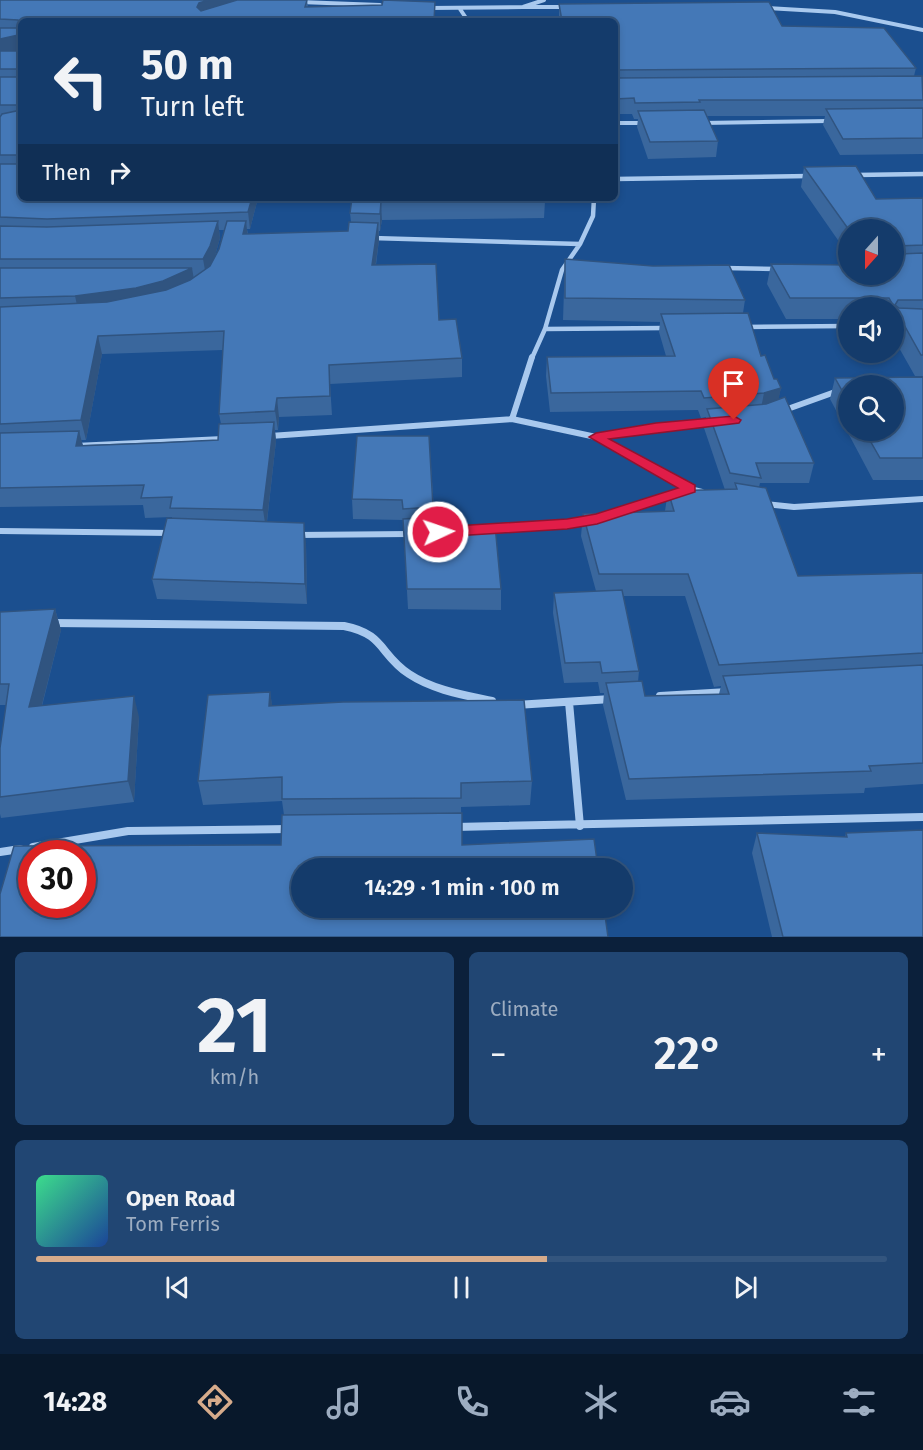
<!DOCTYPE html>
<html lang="en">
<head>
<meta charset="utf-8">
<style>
	body { margin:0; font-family:"Fira Sans",sans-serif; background:#214673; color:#f1f3f6; height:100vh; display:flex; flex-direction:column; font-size:22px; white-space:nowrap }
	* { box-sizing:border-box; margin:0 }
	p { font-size:20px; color:#9dadc1 }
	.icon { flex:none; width:33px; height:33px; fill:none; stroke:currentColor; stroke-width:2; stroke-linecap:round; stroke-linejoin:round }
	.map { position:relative; height:937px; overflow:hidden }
	.drawer { display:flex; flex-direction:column; gap:15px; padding:15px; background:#0b203b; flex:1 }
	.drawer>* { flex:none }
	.top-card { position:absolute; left:18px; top:18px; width:600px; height:183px; border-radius:9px; box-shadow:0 3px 9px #0003,0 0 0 2px #33557e; background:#143b6b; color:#f1f3f6; overflow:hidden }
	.needle { width:39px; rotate:201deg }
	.buttons { position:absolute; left:838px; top:219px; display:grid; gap:12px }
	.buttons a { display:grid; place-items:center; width:66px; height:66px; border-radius:50%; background:#143b6b; box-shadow:0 3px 9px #0003,0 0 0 2px #33557e; font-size:30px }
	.speed { position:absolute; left:18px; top:840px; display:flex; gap:12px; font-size:30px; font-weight:700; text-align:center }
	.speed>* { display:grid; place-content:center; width:78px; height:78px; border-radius:50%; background:#143b6b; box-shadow:0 3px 9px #0003,0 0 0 2px #33557e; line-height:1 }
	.speed .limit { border:9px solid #d22; background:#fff; color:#111 }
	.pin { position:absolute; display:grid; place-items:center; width:51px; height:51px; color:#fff; margin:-62px -26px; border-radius:50% 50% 50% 0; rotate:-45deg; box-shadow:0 0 6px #0007 }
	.pin .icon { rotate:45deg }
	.me { position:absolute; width:66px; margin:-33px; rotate:87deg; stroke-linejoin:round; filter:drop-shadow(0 0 4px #0008) }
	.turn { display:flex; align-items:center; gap:21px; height:126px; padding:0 24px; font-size:27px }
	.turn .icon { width:78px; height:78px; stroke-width:2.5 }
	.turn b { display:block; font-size:42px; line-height:51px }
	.then { display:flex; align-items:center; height:57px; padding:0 24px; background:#0003; gap:12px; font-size:22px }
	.big { font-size:45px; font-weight:600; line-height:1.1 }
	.drawer .tile { flex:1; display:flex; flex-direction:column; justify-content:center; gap:9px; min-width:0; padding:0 21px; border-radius:9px; background:#214673 }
	.drawer .dial { align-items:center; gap:0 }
	.dial b { font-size:78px; line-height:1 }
	.song { display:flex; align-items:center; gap:18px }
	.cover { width:72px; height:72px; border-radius:9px; background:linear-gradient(135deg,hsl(150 70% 55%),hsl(220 70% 35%)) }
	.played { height:6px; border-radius:3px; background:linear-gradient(90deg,#d6ab8b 60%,#33557e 60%) }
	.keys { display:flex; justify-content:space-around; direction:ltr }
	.heat { display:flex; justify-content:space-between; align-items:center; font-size:33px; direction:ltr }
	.drawer .tiles { flex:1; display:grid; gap:15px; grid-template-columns:1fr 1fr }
	.tile:last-child { grid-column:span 2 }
	.trip { position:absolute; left:291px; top:858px; width:342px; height:60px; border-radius:30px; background:#143b6b; box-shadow:0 3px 9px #0003,0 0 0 2px #33557e; font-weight:600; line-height:60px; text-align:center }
	.tabs { display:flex; height:96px; justify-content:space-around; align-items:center; background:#08182b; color:#9dadc1 }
	.tabs .icon { width:42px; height:42px }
	.tabs .active { color:#d6ab8b }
	.tabs b { font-size:27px; color:#f1f3f6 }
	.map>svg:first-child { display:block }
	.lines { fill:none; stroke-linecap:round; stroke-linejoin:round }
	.street-far3 { stroke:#a9c9ee; stroke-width:4 }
	.street-far2 { stroke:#a9c9ee; stroke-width:4.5 }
	.street-far1 { stroke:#a9c9ee; stroke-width:6 }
	.street { stroke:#a9c9ee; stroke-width:8 }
	.wall { fill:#3a679d; fill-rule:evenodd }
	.shaded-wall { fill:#305480 }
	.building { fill:#4478b7; stroke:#305480; stroke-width:1.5; fill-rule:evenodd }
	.route { fill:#e11d48; stroke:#92132f; stroke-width:1.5 }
</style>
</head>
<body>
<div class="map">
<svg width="923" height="937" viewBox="0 0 923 937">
	<rect width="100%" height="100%" fill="#1b4f8f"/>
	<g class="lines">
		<path class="street-far3" d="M300,2L380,5
			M523,7H565
			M429,8L523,7L544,0
			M767,8L835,12L923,30
			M460,9L468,21
			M615,123H643
			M702,123L829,121"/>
		<path class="street-far2" d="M856,175L923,174
			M615,179L809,176
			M372,238L580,244L593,216L594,198
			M724,268L777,269
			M745,327L849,326
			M545,329L665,328
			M532,358L545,329L562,270L580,244"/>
		<path class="street-far1" d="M782,411L849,387
			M512,419L532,357
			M270,436L512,419L596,437L690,489L702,492
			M596,437L656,427L713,422
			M75,446L223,439
			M765,504L794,507L923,499
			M611,515L690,489
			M489,529L589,520
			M0,531L170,533
			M297,535L410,534"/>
		<path class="street" d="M52,623L344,626C385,634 379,654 409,674C433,690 464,695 492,701
			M660,696L728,692
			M569,702L580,826
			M516,705L611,699
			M455,827L923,817
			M33,847L128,831L289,829
			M0,852L20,849"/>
	</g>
	<path class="wall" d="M0,0H307L308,7L382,5L435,2V21H21V198H258L250,229H247L248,234L348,231L351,222L350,213L352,198L545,201L544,218L382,220L380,231H379V240L376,265L439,320L462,358V377L330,384L332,415L279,417L278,430H275L276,441L267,522L306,543L307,604L157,599L152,579L172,519V517L145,518L143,505L0,507ZM219,230H224L219,249L215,256L220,238ZM223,350L219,414L221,424L218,440L83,445L81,440H86L102,354Z
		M559,4L782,26L916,68L914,76L923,77V154L840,155L823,125L825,116H707L718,141L716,157L648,159L637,127L638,119H634L632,114H615V21H559Z
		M804,167L876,199L923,198V376H915L894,339V308H849V319H786L767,284L771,264L894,274L849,230V256L801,187Z
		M565,259L745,300L743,313L761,356L774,379L781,388L778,399L814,463L809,483H760L759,487L798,576L923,573V784L865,788L864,793L626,800L603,705L604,693H600L598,682L564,683L553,613L554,593L596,591L581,536L583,514L665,511L668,491L725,490L704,428L706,417L701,418L698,410L550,412L546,376L547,357L666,356L659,332L660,322L563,320ZM623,596H685L714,687L721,686L719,694L645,696L638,682L639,671Z
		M923,377V480H873L830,399L835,378ZM849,386L894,430H849Z
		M429,436L435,526L501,589V610L408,609L403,520L353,519L352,499Z
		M55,609L61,630L42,706L139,717L134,802L1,818L0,814V748L6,705H0V612Z
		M270,692L272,706L532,781L530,805L461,807L462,845H281L284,815L282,801L203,805L198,781Z
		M757,833L845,837L846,833L923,937H772L752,853Z"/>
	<path class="shaded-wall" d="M209,0H244L201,17L197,7L199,3Z
		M18,35L21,47L18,43L20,50L0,54V39Z
		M252,198H258L250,229L248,212Z
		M381,202L382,220L380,231V214Z
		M218,221L220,238L213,263L206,276L203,259Z
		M246,221L248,238L243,234Z
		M378,223L379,240L373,283L372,265Z
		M192,268L195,285L79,314L75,296Z
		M98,336L102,354L86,440L81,420Z
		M781,388L777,407L760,413L764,393Z
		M277,398L279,417L278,430L275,411Z
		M274,422L276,441L266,529L263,510Z
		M79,431L84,450L76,446Z
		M304,523L306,543L307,604L305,584Z
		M55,609L61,630L36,728L29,707Z
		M270,692L274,716L269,706Z
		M134,696L139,717L134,802L128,781Z"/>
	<path class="building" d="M0,0H209L199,3L197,7L201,11L237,0H307L305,7L382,5L383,0L435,2L434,21H21V24L18,20L0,19Z
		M769,2L782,26L884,28L916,68L616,70L615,72V21H562L559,4Z
		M21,26V37L18,35L0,39V28H17Z
		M21,39V48L18,43Z
		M21,49V73L18,69H0V51H17Z
		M21,74V110L17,105H0V77H18Z
		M922,76L923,100H699L700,102L635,103L634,98L615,99V77L616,78Z
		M923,108V138L843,139L826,109Z
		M21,110V159L17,155H0V117L2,114Z
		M704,110L718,141L650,142L638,111Z
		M21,160V198H252L248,212L47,219L0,217V164H17Z
		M856,166L876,199L923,198V245L897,246L895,250L899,254L923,253V300H898L895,305L899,308L923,309V355H921L889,298H790L771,264L849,265V274H894V230H849L804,167Z
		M352,198H545V201L381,202L380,214L350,213Z
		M218,221L210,246L203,259H0V226L47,227Z
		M227,221H246L243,234L348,231L349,222L378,223L372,265L436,264L439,320L456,319L462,358L329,365L330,396L277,398L275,411L219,414L224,331L98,336L81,420L0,424V307L107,302L166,290L190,280L210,266L219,249Z
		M565,259L653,266L729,265L745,300L565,298Z
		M0,268H192L163,281L136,288L75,296L0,298Z
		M748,313L761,356L765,355L774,379H777L781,388L764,393L704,398L701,391L551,393L547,357L675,356L661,314Z
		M923,377V458H880L864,430H894V386H849V403L835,378Z
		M785,397L814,463H756L761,478L730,473L707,409L766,404Z
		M274,422L263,510L170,508L172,497L141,498L144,485L0,488V433L79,431L76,446L155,443L218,440L219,424Z
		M357,436H429L433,507L403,509L402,500L352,499Z
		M735,483L766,488L798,576L923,573V653L719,665L688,574H599L583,514L674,511L668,491L737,489Z
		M434,517L435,526L495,525L501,589H407L403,519Z
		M167,518L304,523L305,584L152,579Z
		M622,590L639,671L602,673L600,662L565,663L554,593Z
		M55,609L29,707L134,696L128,781L0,797V748L9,684H0V612Z
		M923,665V763L869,766L871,771L629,779L606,683L642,681L645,696L729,694L723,676Z
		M270,692L269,706L343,702L524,700L532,781L461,783V798L282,799V777L198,781L208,695Z
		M462,813V845L594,839L598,868H302V908H604L608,937H0V894L14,846L281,845L282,815ZM32,854H82V904H32Z
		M923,830V937H783L757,833L847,837L846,833Z"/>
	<path class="route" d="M734,416L741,420L739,423L609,439L695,485V492L597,524L567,529L438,537L431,532L438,527L567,519L596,514L678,488L589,437L596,433L656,423Z"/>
</svg>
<div class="buttons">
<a><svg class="needle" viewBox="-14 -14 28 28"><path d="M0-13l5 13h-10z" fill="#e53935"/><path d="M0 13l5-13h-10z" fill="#9dadc1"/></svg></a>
<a><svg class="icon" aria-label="sound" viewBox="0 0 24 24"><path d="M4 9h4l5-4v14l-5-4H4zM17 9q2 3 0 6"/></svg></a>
<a><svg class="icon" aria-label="search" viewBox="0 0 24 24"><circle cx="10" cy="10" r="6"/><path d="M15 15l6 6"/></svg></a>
</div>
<div class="speed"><div class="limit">30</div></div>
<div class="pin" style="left:734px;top:420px;background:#d93025"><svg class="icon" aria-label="arrive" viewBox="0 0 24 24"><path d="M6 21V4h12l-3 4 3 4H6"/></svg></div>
<svg class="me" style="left:438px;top:532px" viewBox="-20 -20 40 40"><circle r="17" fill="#e11d48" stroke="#fff" stroke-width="3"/><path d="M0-11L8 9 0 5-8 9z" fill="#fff"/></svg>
<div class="trip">14:29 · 1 min · 100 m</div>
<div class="top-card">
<div class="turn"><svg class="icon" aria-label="left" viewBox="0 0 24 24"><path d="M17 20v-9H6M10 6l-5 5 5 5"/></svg><div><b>50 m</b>Turn left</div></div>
<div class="then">Then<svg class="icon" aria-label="right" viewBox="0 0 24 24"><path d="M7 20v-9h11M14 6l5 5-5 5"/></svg></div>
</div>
</div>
<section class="drawer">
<div class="tiles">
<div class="tile dial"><b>21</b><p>km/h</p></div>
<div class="tile"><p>Climate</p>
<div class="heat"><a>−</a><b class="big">22°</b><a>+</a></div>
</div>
<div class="tile">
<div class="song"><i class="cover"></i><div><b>Open Road</b><p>Tom Ferris</p></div></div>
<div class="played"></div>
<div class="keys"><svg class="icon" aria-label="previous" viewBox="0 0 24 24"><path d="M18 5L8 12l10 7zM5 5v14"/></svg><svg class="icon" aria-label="pause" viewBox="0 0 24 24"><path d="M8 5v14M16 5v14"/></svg><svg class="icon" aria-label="next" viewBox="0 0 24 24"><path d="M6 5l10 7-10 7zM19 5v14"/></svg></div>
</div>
</div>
</section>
<nav class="tabs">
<b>14:28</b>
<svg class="icon active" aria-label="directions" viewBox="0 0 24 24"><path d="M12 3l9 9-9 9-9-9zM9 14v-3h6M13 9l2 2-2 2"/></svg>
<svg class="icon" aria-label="music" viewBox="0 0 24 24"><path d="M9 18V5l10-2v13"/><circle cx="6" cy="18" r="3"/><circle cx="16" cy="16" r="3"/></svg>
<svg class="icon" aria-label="phone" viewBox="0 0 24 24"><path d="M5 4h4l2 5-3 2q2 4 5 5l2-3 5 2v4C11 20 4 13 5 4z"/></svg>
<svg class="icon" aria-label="climate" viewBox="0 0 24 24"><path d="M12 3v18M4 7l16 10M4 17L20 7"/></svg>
<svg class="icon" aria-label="car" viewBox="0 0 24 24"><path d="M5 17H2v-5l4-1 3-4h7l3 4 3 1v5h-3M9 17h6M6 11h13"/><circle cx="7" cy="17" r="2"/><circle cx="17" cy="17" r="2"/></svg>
<svg class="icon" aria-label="filters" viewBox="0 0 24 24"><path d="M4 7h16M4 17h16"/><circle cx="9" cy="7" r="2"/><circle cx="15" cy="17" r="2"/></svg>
</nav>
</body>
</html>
